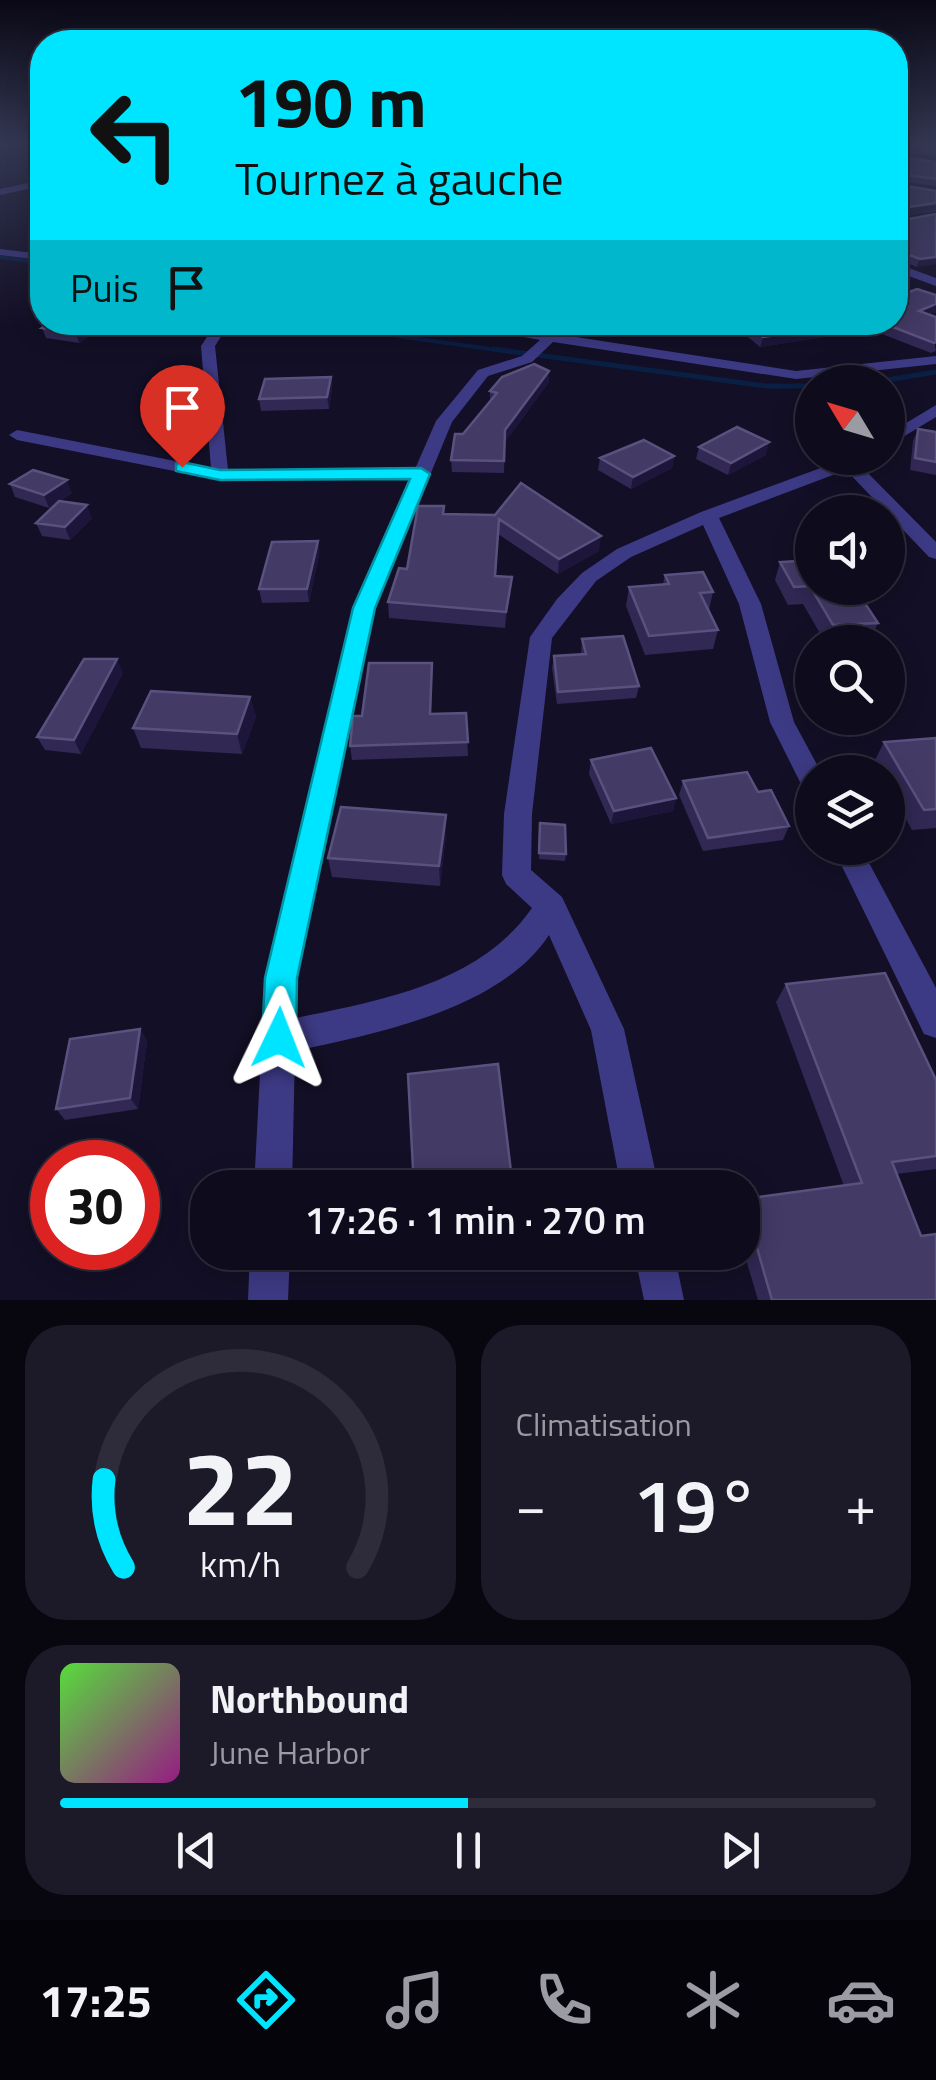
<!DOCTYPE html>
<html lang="fr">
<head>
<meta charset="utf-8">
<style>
	body { margin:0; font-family:"Titillium Web",sans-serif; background:#1c1929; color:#f1f3f6; height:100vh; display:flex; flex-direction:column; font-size:38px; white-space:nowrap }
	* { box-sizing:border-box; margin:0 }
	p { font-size:32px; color:#9b9ba3 }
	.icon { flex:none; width:55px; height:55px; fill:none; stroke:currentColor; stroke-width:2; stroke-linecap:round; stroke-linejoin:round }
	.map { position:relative; height:1300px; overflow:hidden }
	.drawer { display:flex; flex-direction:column; gap:25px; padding:25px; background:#08060f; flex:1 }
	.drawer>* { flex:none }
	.guide { position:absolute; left:30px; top:30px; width:878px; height:305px; border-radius:40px; box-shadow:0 5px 25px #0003,0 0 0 2px #2e2b3b; background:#00e5ff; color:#111; overflow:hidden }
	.needle { width:65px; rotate:308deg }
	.buttons { position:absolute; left:795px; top:365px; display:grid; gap:20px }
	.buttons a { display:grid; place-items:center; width:110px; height:110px; border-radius:50%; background:#0e0b1c; box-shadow:0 5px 25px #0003,0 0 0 2px #2e2b3b; font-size:50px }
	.speed { position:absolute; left:30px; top:1140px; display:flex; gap:20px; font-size:50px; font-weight:700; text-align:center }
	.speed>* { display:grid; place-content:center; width:130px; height:130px; border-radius:50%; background:#0e0b1c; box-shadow:0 5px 25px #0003,0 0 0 2px #2e2b3b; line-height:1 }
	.speed .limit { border:15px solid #d22; background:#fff; color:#111 }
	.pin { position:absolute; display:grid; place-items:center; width:85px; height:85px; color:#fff; margin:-102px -42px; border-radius:50% 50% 50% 0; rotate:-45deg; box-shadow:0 0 10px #0007 }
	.pin .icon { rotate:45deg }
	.me { position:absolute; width:110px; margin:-55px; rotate:2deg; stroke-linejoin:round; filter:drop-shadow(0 0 8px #0008) }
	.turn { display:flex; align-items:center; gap:35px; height:210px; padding:0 40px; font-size:45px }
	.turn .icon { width:130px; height:130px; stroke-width:2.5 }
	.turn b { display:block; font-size:70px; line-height:85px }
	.then { display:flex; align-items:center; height:95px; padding:0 40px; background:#0003; gap:20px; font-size:38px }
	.big { font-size:75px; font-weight:600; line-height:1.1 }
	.drawer .tile { flex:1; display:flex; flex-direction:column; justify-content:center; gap:15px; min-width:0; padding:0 35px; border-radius:40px; background:#1c1929 }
	.drawer .dial { align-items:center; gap:0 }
	.dial svg { height:260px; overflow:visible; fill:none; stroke:#2e2b3b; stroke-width:7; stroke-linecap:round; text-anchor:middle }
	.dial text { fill:#f1f3f6; stroke:none }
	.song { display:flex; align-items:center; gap:30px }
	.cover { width:120px; height:120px; border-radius:15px; background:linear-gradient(135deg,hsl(110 70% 55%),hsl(310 70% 35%)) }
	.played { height:10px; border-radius:5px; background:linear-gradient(90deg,#00e5ff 50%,#2e2b3b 50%) }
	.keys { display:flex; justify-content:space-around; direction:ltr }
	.heat { display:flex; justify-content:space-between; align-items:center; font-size:55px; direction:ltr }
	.drawer .tiles { flex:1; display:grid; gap:25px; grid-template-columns:1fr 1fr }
	.tile:last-child { grid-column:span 2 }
	.trip { position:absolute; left:190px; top:1170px; width:570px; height:100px; border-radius:40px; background:#0e0b1c; box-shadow:0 5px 25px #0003,0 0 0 2px #2e2b3b; font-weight:600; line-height:100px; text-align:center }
	.tab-bar { display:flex; height:160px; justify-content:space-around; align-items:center; background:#06040b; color:#9b9ba3 }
	.tab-bar .icon { width:70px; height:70px }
	.tab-bar .selected { color:#00e5ff }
	.tab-bar b { font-size:45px; color:#f1f3f6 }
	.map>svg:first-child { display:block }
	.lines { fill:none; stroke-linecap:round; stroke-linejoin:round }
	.stream-far1 { stroke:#0a1f44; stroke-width:4 }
	.stream { stroke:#0a1f44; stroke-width:5 }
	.minor { fill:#3d3a85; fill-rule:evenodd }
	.wall { fill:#312854 }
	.shaded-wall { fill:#1d163a }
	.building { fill:#433a66; stroke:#5a527e; stroke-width:2.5 }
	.route { fill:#00e5ff; stroke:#0095a6; stroke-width:2.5 }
</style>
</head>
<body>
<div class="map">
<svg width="936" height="1300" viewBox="0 0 936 1300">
	<rect width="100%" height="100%" fill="#130f26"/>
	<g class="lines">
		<path class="stream-far1" d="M0,257L42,263
			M339,322L404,337L512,352"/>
		<path class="stream" d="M493,349L766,386H812
			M874,382L936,372"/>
		<path class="minor" d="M42,180V186L0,195V189Z
			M0,249L42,254V260L0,255Z
			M895,263L936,278V286L895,271Z
			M217,322H230L215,346L228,470L415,469L436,421L478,370L522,356L540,340L442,322H478L796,371L936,356V364L796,379L553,342L532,362L488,376L452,422L375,608L297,978L296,1018C381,1000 479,984 532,908L506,884L502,875L504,814L530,637L557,599L582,573L617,549L701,512L848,458H870L860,465L936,542V559L929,557L846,470L719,518L761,604L794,722L821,772H812V791L803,788L770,722L739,604L703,525L631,557L596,581L552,638L532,814L531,870L562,897L624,1029L659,1188H621L591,1030L549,935C500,1010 377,1033 295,1051L292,1188H254L265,978L353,608L410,479L220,480L17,440L9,435L17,430L211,468L201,346Z
			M936,405V417L888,446V434Z
			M833,848H861L936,988V1038L924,1034Z
			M250,1252H290L288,1300H248Z
			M634,1252H674L684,1300H644Z"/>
	</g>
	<path class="wall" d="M895,144H936V156L895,152Z
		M895,156L936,162V186L895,181Z
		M895,184L936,191V211L896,216L898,221L936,214L917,267L896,259Z
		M936,295V312L929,314L936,351L931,353L851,322H895Z
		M52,322H104L105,327L79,343L46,338L42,328Z
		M730,322H825L833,327L830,336L760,347Z
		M331,377L332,389L329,409L261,411L259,399Z
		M549,382L505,442L504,473L452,472L451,460L463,434L490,402V391Z
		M918,429L936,432V475L910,470L913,441Z
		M699,447L766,455L728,475L696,459Z
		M674,456L672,468L631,489L598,470L600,458Z
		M10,484L72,493L60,501L92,518L70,540L42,536L36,523L58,502L49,508L15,497Z
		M444,514L495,515L599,551L558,574L498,534L496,576L512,577L505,628L389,618L388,602L407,569Z
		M318,541L319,555L309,602L262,603L259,589Z
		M780,562L878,623L870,641L825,642L803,604L788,605L775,580Z
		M665,575L713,592L709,610L718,630L713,649L645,655L626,606L629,587L663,584Z
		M582,639L639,686L636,698L557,704L552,668L554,656L581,654Z
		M123,673L81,754L45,750L37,737Z
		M432,677L431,714L466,713L468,756L352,760L350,746L362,716Z
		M250,697L256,717L242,754L141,748L133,728Z
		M936,738V828L912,830L888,786V772H880L874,762L884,742Z
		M591,760L676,798L673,811L611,824L589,774Z
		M683,781L758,792L789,826L783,840L703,851L679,795Z
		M446,815V835L440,886L332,877L328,858Z
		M540,823L566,854L565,861L539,859Z
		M786,984L936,1080V1169L896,1174L921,1236L936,1300H758L742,1246L743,1199L844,1186L776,1002Z
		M140,1029L147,1041L138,1109L65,1120L56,1109Z
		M417,1252H518L419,1265Z"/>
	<path class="shaded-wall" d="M936,203V210L895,216V209Z
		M936,257V264L917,267L920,259Z
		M936,304V312L916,320L919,311Z
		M93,322H104L105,327L79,343L76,333Z
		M833,327L830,336L760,347L763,337Z
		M549,371V382L505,442V430Z
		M331,377L332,389L329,409L327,397Z
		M769,442L766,455L728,475L731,463Z
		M674,456L672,468L631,489L633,477Z
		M67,480L72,493L49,508L44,495Z
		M87,505L92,518L70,540L65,527Z
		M601,536L599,551L558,574L559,559Z
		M318,541L319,555L309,602L307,589Z
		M512,577L511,592L505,628L506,612Z
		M117,659L123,673L81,754L74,740Z
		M250,697L256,717L242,754L237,734Z
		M676,798L673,811L611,824L614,811Z
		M446,815V835L440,886L439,866Z
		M140,1029L147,1041L138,1109L130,1098Z"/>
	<path class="building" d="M895,144H936V150L897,146L895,151Z
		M895,156L936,162V179L898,174L895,180Z
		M895,184L936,191V203L895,209Z
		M895,211L898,221L936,214V257L920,259L899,251L895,261Z
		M917,289L936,295V304L919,311L936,317V342L934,343L880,322H895V297Z
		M52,322H93L76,333L42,328Z
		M744,322H825L833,327L763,337Z
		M534,364L549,371L505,430L504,461L451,460L455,434H463L497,393L490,391L502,377Z
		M331,377L327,397L259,399L265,379Z
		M737,427L769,442L731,463L699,447Z
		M918,429L936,432V462L915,458Z
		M644,440L674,456L633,477L600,458Z
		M33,470L67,480L44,495L10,484Z
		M521,483L601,536L559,559L499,519L495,576L512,577L506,612L388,602L399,568L407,569L418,506H444L443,514L495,515Z
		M59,501L87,505L65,527L36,523Z
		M318,541L307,589H259L272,542Z
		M812,560V588H855L878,623L833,625L810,586L794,587L780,562Z
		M703,572L713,592L700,593L718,630L649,636L629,587L669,584L665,575Z
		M623,636L639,686L558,692L554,656L586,654L582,639Z
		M84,659H117L74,740L37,737Z
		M369,663H432L430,714L466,713L468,742L350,746L353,716H362Z
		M151,691L250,697L237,734L133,728Z
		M936,738V809L924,810L884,742Z
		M651,748L676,798L614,811L591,760Z
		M747,772L758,792L771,790L789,826L708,838L683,781Z
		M341,807L446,815L439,866L328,858Z
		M540,823L565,825L566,854L539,853Z
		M885,973L936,1080V1156L892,1162L921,1236L936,1234V1300H772L743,1199L862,1183L786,984Z
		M140,1029L130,1098L56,1109L70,1039Z
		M498,1064L513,1188H414L408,1074Z"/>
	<linearGradient id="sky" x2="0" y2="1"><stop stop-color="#0a0815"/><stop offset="0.44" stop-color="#333752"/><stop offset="1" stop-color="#333752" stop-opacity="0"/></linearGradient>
	<rect width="936" height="326" fill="url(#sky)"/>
	<path class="route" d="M182,462L220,470L421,468L430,474L375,608L297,978L296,1038L291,1050L279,1055L267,1050L262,1038L265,978L353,608L410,479L220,480L176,471V464Z"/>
</svg>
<div class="buttons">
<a><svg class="needle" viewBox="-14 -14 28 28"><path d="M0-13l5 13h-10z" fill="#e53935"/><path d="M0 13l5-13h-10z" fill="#9b9ba3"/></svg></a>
<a><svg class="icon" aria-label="sound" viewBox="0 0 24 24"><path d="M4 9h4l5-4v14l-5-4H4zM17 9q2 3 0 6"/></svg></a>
<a><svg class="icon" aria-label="search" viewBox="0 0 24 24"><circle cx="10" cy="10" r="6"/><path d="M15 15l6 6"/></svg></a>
<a><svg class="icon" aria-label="layers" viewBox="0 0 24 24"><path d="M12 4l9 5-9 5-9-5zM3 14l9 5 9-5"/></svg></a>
</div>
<div class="speed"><div class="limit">30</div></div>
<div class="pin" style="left:182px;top:467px;background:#d93025"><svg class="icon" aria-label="arrive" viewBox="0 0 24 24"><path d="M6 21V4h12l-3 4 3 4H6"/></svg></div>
<svg class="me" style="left:279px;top:1038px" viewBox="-20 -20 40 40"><path d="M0-17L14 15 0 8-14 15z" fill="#00e5ff" stroke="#fff" stroke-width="4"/></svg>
<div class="trip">17:26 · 1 min · 270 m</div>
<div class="guide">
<div class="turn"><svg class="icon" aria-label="left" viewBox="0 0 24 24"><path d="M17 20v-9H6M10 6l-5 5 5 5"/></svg><div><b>190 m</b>Tournez à gauche</div></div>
<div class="then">Puis<svg class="icon" aria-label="arrive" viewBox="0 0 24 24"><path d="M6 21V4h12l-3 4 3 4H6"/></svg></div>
</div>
</div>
<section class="drawer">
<div class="tiles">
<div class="tile dial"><svg viewBox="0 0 100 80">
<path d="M14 69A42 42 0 1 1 86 69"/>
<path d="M14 69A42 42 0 0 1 8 42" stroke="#00e5ff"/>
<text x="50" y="56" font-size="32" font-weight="700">22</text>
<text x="50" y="72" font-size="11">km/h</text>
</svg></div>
<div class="tile"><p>Climatisation</p>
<div class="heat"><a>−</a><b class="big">19°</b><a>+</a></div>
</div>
<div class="tile">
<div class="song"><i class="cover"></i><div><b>Northbound</b><p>June Harbor</p></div></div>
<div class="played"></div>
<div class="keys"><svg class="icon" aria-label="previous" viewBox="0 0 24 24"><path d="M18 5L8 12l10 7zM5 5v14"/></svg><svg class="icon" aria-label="pause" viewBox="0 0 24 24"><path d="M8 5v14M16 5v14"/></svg><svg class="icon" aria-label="next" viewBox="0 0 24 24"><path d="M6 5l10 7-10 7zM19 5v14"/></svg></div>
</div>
</div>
</section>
<nav class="tab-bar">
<b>17:25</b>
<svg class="icon selected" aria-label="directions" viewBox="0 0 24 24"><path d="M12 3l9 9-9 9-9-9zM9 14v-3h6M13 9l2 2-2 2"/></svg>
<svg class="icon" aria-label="music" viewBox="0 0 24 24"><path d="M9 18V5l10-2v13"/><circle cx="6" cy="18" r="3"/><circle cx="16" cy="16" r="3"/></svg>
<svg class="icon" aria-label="phone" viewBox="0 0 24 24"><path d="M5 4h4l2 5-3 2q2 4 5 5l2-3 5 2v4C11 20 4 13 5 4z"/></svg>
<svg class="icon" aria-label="climate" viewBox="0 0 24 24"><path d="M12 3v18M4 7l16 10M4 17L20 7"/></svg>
<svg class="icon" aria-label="car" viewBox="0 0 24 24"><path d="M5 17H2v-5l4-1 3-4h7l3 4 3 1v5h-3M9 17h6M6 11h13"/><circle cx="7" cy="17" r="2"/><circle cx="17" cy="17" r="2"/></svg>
</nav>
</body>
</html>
